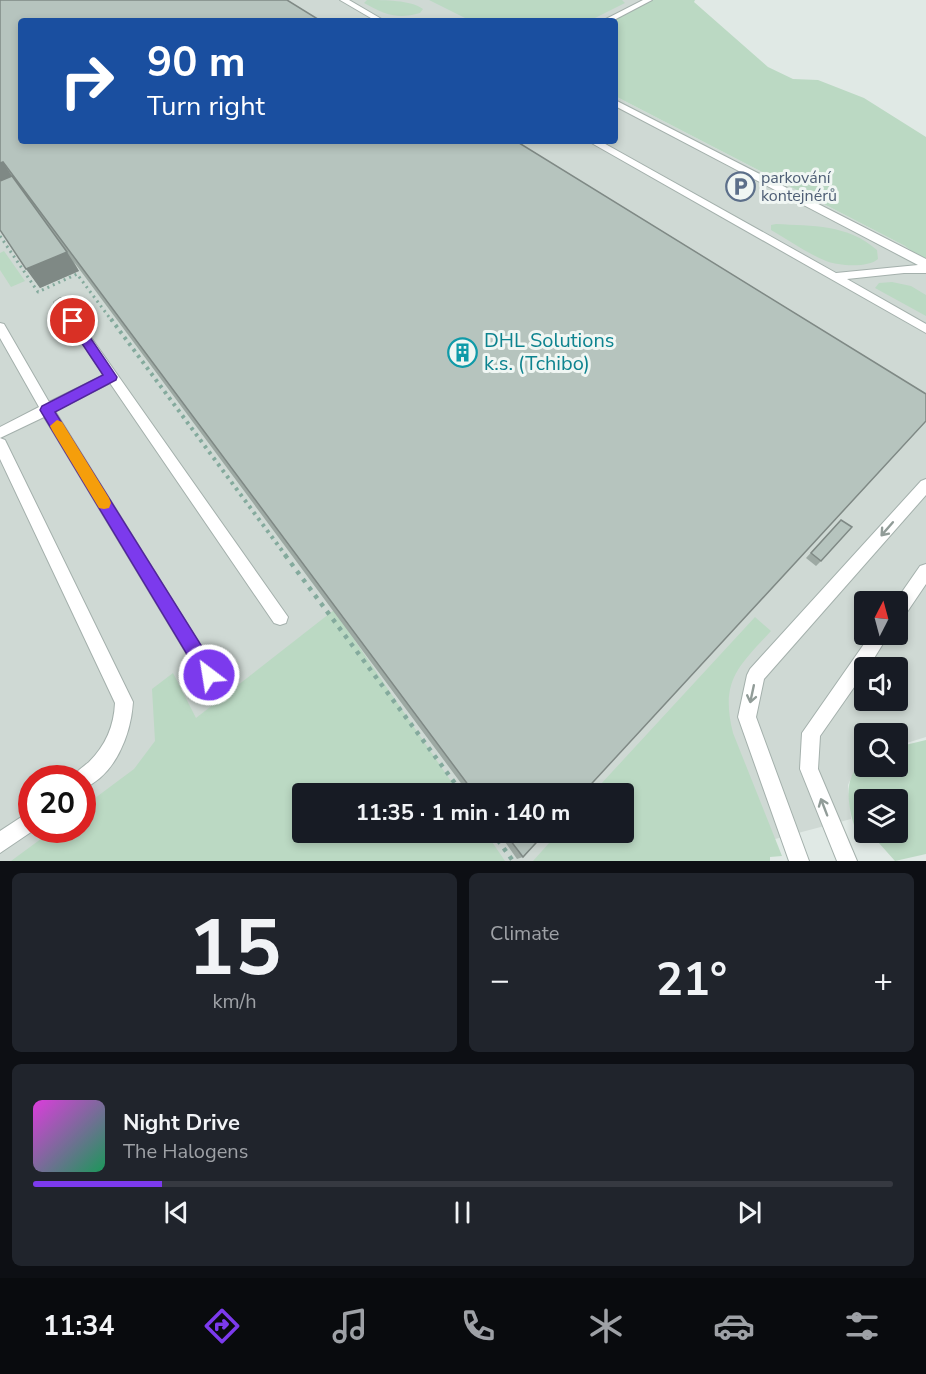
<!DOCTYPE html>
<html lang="en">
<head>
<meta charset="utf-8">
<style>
	body { margin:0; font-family:"Nunito Sans",sans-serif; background:#20242c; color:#f1f3f6; height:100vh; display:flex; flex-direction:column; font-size:22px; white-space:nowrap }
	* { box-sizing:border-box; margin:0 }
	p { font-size:20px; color:#9ea1a6 }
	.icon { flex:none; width:33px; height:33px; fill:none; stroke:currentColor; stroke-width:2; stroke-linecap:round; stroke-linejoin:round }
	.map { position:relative; height:861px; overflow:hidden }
	.sheet { display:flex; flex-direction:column; gap:12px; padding:12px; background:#0d0f14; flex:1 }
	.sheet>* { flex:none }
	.banner { position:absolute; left:18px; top:18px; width:600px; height:126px; border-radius:6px; box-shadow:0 3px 9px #0003; background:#1a4fa0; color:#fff; overflow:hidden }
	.needle { width:39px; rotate:6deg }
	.tools { position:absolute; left:854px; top:591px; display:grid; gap:12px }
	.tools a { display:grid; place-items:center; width:54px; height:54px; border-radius:6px; background:#171b24; box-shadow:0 3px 9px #0003; font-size:30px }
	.speed { position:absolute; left:18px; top:765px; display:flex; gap:12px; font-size:30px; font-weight:700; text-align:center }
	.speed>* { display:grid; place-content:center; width:78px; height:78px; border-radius:50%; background:#171b24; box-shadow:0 3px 9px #0003; line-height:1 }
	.speed .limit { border:9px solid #d22; background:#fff; color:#111 }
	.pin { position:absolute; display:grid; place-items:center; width:51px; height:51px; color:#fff; margin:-26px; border:3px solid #fff; border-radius:50%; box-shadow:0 2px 6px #0007 }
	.me { position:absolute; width:66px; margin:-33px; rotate:329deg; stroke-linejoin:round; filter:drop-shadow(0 0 4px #0008) }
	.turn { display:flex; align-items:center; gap:21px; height:126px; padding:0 30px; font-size:27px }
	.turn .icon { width:78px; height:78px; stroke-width:2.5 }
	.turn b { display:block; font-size:42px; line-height:51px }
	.big { font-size:45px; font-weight:700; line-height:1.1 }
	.sheet .tile { flex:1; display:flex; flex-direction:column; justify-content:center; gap:9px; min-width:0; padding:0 21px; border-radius:9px; background:#20242c }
	.sheet .dial { align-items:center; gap:0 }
	.dial b { font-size:78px; line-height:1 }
	.song { display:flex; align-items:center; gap:18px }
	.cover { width:72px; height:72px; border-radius:9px; background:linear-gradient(135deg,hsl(300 70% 55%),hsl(150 70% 35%)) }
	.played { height:6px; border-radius:3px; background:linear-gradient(90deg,#7c3aed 15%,#363941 15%) }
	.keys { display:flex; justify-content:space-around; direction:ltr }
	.heat { display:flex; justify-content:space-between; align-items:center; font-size:33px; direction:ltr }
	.sheet .tiles { flex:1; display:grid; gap:12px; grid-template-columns:1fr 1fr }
	.tile:last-child { grid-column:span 2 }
	.trip { position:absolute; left:292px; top:783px; width:342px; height:60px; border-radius:6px; background:#171b24; box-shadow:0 3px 9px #0003; font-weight:700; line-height:60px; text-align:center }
	.menu { display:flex; height:96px; justify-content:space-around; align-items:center; background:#090b0e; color:#9ea1a6 }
	.menu .icon { width:42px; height:42px }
	.menu .on { color:#7c3aed }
	.menu b { font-size:27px; color:#f1f3f6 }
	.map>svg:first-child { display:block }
	.built { fill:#cfd9d4; fill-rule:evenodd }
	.green { fill:#bbd9c3 }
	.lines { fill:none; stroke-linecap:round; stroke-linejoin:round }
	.service-casing { stroke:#a4b0ac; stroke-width:2 }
	.path-far2 { stroke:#84aa9d; stroke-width:3; stroke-dasharray:2 4; stroke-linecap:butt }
	.path-far1 { stroke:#84aa9d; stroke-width:4; stroke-dasharray:3 4.5; stroke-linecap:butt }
	.path { stroke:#84aa9d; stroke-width:4.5; stroke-dasharray:4 6; stroke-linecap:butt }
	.service { fill:#fff; fill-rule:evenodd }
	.wall { fill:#9da9a3 }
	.shaded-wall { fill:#7f8985 }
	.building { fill:#b6c4be; stroke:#7f8985; stroke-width:1.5 }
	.oneway { stroke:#919c98 }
	.route { fill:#7c3aed; stroke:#51269a; stroke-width:1.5 }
	.slow { fill:#f59e0b }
	.labels { text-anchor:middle; stroke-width:6; stroke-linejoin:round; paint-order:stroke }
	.far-service-label { font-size:16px; fill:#4e5e75; stroke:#f0f6f3; text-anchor:start }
	.culture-label { font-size:20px; fill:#0d838f; stroke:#f0f6f3; text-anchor:start }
</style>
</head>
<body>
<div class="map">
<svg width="926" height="861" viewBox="0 0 926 861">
	<rect width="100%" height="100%" fill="#e0e9e5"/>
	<path class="built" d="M0,0H653L611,21H21V141H615V96L905,246L926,262V737L897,746V734H864V761L857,765L848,785L851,819L692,861H0ZM864,602H897V634H864ZM864,668H897V700H864ZM32,778H82V830H32ZM303,794H624V832H303Z"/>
	<path class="green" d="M367,0C384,0 411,0 423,9L420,13C397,20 384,14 364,3Z
		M429,0H622L625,3L589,21H471Z
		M652,0H695L694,2L768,67L793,79L818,80L864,98L926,137V262L905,246L615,96V21H610Z
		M776,224C813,226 847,224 877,250L878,259C868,268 839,266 826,261C808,254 789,240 771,230V225Z
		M4,251L25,281L11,287L0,270V253Z
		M892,282L911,286L926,295V316L875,288L879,283Z
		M334,610L459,793L303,794V832L486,833L505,861H11L53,830H82L83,807L134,769L155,741L152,689L173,673L196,718Z
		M755,617L771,631C738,667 720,681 733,733L782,856L770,857V861H533L558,833L624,832V794L607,793L600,785Z
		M926,740V854L895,861L870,833L897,832V800H864V832L866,833L858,836C849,814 840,776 864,761V766H897V747Z"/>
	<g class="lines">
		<defs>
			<path id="service" d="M340,0H349L385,21H376Z
				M643,0H652L612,21H602Z
				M615,100L926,259V273H904L847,279L926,324V333L588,141H600L836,273L918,265L615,106Z
				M60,298L64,299L288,617L286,623L280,625L274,623L110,383L55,411L215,669L218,675L215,681L209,684L203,681L44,417L0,438L5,440L133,702C131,735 115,776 82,789V778H73C76,771 83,767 89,762C106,745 114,726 115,703L0,459V427L39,407L0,338V323L4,324L49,402L104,375L54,302Z
				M926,479V495L764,679L756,717L809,861H789L738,717L747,675L750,669L921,481Z
				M926,564V584L903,618L897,620V602H895L920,566Z
				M871,634H889L868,668H864V673L820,736L818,769L857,861H837L800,769L802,733Z
				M32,810V830H34L0,853V831Z"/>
		</defs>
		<use href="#service" class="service-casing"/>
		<path class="path-far2" d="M0,236L38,292L77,274L112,321"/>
		<path class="path-far1" d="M111,319L286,556"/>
		<path class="path" d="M285,555L463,794
			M492,832L513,861"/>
		<use href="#service" class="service"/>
	</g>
	<path class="wall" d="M0,0L582,794H469L74,262L79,271L40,288L0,230Z
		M841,520L821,561L816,566L806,558Z
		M498,832H546L523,857L517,859Z"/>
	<path class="shaded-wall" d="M3,162L24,195L0,205V163Z
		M67,252L79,271L40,288L26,269Z"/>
	<path class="building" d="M0,0H287L321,21H21V141H516L926,394V421L582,794H475L3,162L0,163Z
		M12,176L67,252L26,269L0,230V181Z
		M841,520L852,527L821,561L811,553Z
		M504,832H546L523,857Z"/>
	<defs><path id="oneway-shaft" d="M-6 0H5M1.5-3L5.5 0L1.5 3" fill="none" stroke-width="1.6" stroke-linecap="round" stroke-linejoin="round" transform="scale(1.5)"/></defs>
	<g class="oneway">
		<use href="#oneway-shaft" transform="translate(887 529) rotate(131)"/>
		<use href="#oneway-shaft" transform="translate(752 694) rotate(102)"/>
		<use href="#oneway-shaft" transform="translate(824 807) rotate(-111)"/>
	</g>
	<path class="route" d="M73,317L77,318L117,377L116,380L55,412L216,669L218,675L216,681L209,684L203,681L40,410L42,406L103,375L67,321Z"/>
	<path class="slow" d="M57,420L62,422L109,498L111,503L109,508L104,509L99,508L52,430L50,426Z"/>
	<defs>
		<symbol id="parking-ring" viewBox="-11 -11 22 22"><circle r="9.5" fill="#f0f6f3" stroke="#5c6f8a" stroke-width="1.5"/><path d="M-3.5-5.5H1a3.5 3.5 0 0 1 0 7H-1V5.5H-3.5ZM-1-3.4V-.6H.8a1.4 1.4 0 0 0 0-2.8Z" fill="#5c6f8a"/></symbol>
		<symbol id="building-ring" viewBox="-11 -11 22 22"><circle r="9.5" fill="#f0f6f3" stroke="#0f9aa8" stroke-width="1.5"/><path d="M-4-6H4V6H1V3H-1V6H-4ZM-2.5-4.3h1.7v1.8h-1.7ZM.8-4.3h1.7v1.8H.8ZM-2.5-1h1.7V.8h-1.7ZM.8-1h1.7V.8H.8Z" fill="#0f9aa8"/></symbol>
	</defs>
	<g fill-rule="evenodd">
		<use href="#parking-ring" x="724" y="170" width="33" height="33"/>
		<use href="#building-ring" x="446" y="336" width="33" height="33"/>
	</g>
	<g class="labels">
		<g class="far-service-label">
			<text x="761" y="183">parkování<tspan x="761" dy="18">kontejnérů</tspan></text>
		</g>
		<g class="culture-label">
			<text x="484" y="347">DHL Solutions<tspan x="484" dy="23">k.s. (Tchibo)</tspan></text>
		</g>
	</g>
</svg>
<div class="tools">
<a><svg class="needle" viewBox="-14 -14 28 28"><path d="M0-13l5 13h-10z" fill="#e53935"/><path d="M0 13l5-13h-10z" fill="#9ea1a6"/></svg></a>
<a><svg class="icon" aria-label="sound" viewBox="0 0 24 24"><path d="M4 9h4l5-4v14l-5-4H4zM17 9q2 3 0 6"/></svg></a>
<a><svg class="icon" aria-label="search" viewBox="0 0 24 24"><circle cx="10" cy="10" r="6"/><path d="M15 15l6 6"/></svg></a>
<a><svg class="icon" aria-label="layers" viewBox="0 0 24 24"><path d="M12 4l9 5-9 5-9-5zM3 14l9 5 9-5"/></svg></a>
</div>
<div class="speed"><div class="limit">20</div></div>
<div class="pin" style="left:73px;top:321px;background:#d93025"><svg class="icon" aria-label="arrive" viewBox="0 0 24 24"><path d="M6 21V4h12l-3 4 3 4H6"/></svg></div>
<svg class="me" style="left:209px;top:675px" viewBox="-20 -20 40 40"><circle r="17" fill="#7c3aed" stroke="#fff" stroke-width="3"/><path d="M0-11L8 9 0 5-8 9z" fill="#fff"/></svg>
<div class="trip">11:35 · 1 min · 140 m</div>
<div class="banner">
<div class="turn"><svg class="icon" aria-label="right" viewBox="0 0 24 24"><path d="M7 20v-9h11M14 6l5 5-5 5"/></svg><div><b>90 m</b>Turn right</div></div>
</div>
</div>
<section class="sheet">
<div class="tiles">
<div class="tile dial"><b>15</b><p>km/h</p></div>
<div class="tile"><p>Climate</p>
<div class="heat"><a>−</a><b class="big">21°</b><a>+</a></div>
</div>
<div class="tile">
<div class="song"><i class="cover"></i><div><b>Night Drive</b><p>The Halogens</p></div></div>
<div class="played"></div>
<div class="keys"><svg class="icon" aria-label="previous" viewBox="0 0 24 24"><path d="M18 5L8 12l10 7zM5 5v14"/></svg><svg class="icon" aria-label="pause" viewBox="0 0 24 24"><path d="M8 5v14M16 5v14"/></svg><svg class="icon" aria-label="next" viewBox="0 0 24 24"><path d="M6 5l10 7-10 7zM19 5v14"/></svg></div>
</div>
</div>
</section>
<nav class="menu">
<b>11:34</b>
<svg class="icon on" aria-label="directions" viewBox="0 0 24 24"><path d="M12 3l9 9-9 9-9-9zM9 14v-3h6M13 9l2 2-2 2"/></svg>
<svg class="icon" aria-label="music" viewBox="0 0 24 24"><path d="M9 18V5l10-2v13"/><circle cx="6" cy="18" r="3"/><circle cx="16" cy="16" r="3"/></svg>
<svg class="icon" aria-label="phone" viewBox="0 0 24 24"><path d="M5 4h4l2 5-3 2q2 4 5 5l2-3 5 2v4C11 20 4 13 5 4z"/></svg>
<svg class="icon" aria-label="climate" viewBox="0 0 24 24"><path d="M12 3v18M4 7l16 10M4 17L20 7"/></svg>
<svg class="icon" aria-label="car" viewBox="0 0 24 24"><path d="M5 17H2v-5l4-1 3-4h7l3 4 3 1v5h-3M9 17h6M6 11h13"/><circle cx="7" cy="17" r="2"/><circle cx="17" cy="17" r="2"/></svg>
<svg class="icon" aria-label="filters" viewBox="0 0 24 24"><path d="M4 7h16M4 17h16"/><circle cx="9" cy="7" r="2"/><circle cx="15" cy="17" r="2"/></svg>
</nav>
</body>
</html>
